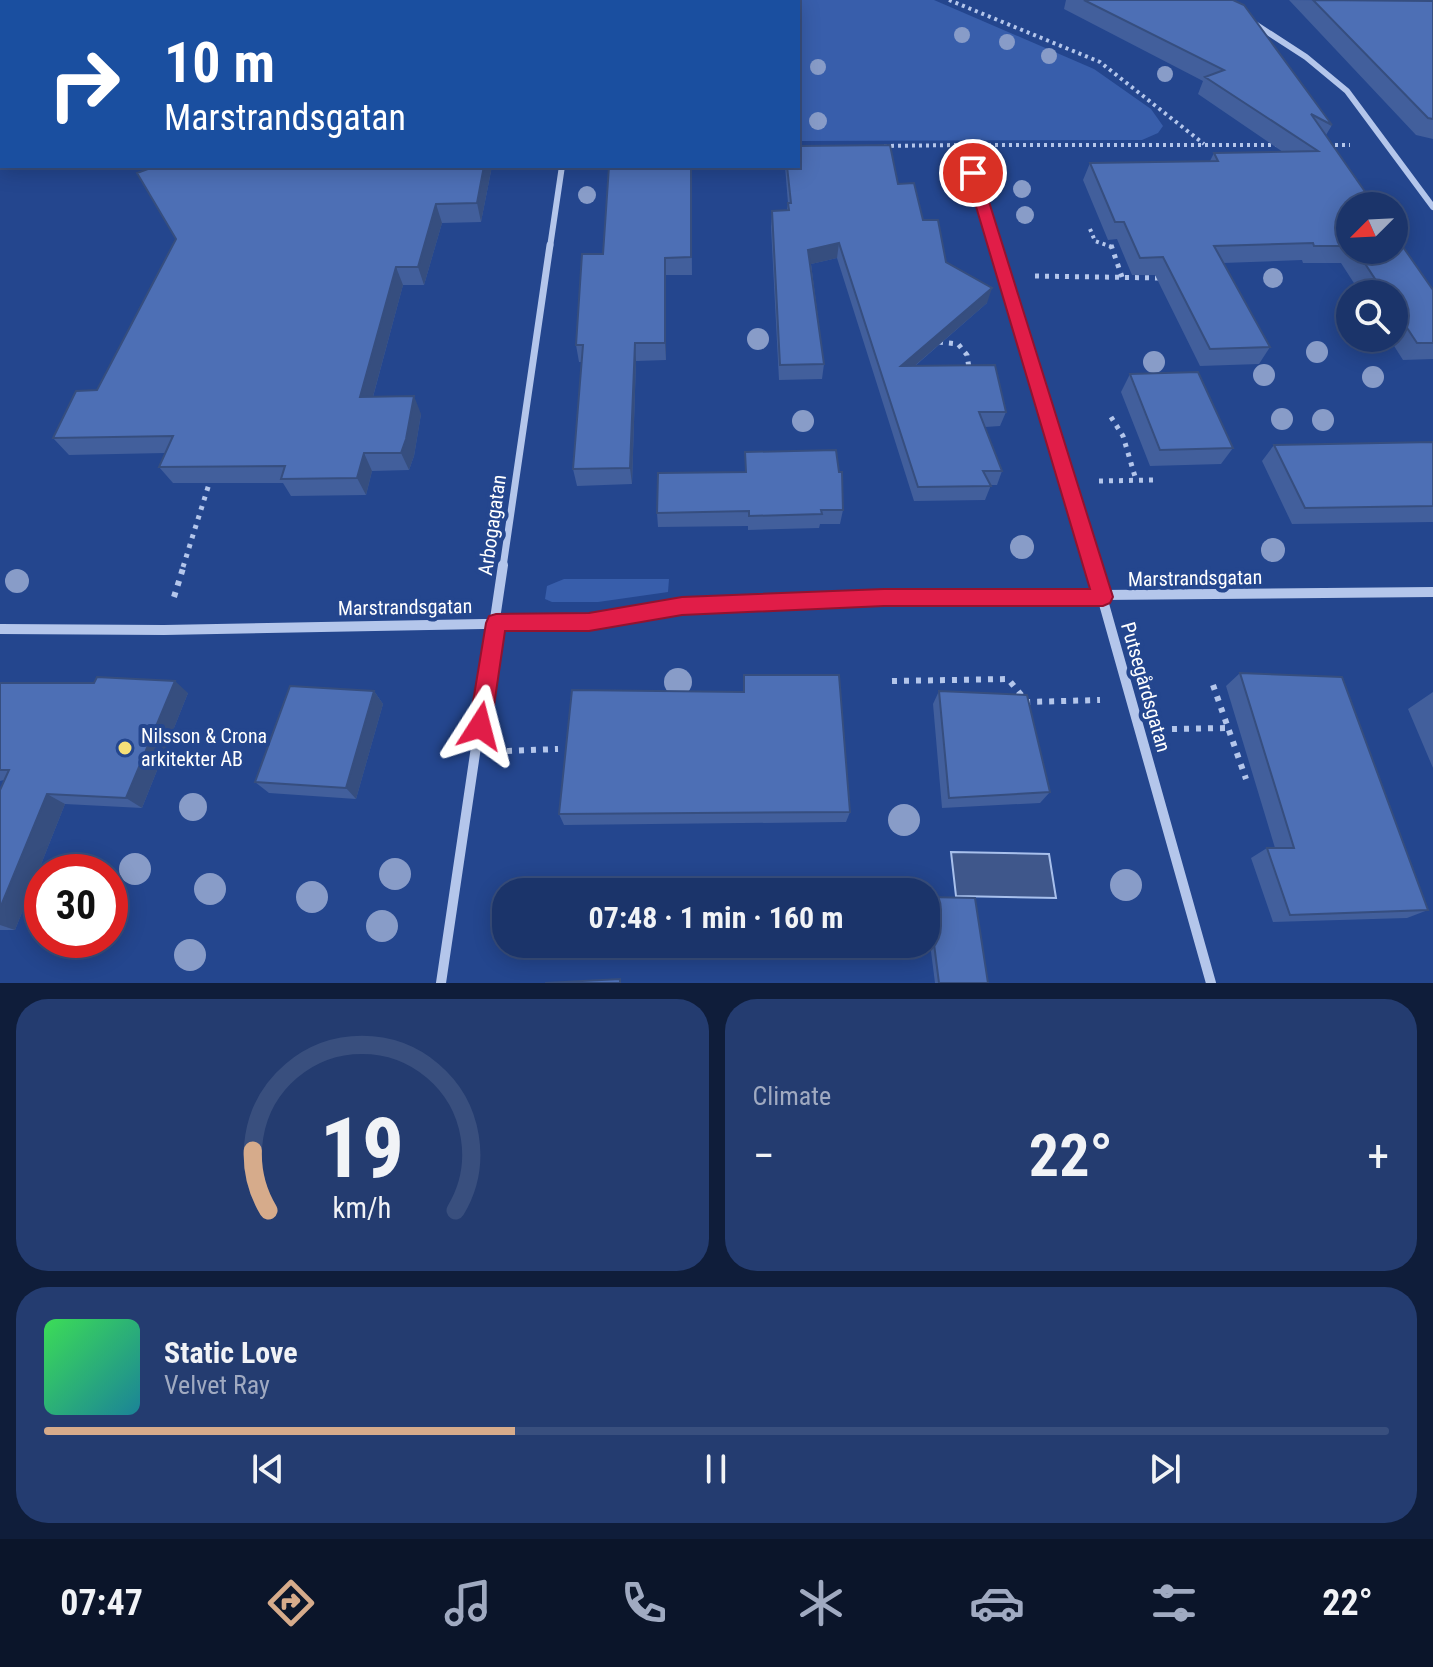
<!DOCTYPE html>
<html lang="en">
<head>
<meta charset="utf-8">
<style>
	body { margin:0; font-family:"Roboto Condensed",sans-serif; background:#243c70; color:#f1f3f6; height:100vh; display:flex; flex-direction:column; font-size:30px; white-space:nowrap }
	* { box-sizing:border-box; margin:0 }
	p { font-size:26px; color:#a0aac1 }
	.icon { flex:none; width:44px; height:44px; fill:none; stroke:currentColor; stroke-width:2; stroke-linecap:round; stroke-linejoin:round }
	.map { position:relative; height:983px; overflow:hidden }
	.details { display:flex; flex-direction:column; gap:16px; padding:16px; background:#0f1d3a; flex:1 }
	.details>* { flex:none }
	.guide { position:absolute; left:0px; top:0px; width:800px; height:168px; box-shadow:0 4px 20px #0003,0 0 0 2px #394f7e; background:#1a4fa0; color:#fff; overflow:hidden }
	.needle { width:52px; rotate:246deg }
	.fabs { position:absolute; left:1336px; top:192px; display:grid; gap:16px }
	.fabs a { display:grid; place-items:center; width:72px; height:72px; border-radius:50%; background:#1b346a; box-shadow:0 4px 20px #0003,0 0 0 2px #394f7e; font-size:40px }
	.speed { position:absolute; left:24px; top:854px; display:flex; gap:16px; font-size:40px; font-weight:700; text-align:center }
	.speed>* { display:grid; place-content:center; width:104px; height:104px; border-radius:50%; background:#1b346a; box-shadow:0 4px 20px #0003,0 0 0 2px #394f7e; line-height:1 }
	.speed .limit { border:12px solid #d22; background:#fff; color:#111 }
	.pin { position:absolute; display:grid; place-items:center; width:68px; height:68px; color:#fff; margin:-34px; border:4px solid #fff; border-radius:50%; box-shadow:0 2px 8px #0007 }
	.me { position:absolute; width:88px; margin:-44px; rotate:9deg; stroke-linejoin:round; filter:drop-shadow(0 0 6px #0008) }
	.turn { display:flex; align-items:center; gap:28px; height:168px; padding:0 32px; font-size:36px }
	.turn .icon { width:104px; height:104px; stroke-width:2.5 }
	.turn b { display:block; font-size:56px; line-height:68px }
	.big { font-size:60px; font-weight:700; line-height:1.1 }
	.details .card { flex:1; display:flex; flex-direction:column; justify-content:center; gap:12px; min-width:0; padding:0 28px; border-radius:32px; background:#243c70 }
	.details .dial { align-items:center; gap:0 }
	.dial svg { height:208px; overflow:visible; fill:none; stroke:#394f7e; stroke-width:7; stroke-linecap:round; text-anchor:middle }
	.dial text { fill:#f1f3f6; stroke:none }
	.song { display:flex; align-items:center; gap:24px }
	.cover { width:96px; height:96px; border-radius:12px; background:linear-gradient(135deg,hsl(130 70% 55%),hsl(190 70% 35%)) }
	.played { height:8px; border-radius:4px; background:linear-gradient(90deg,#d6ab8b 35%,#394f7e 35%) }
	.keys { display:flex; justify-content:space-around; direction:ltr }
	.heat { display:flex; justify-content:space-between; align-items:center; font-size:44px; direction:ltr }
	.details .tiles { flex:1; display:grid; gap:16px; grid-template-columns:1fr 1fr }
	.card:last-child { grid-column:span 2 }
	.trip { position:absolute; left:492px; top:878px; width:448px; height:80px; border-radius:32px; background:#1b346a; box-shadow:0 4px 20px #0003,0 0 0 2px #394f7e; font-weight:700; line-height:80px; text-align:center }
	.menu { display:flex; height:128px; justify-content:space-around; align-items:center; background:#0b152a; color:#a0aac1 }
	.menu .icon { width:56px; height:56px }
	.menu .active { color:#d6ab8b }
	.menu b { font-size:36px; color:#f1f3f6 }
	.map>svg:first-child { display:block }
	.green { fill:#385eab }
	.water { fill:#3f578b; stroke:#a8c0ec; stroke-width:2 }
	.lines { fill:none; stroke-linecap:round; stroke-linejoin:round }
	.path-far2 { stroke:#b4c6eb; stroke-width:4; stroke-dasharray:3 4; stroke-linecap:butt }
	.path-far1 { stroke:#b4c6eb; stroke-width:5; stroke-dasharray:4 6; stroke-linecap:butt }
	.path { stroke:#b4c6eb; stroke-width:6; stroke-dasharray:5 7; stroke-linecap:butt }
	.minor-far2 { stroke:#b4c6eb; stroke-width:6 }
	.minor-far1 { stroke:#b4c6eb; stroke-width:7 }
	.minor { stroke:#b4c6eb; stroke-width:10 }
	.tree { fill:#889cc8 }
	.wall { fill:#425f9c }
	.shaded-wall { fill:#364e7f }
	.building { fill:#4d6fb5; stroke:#364e7f; stroke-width:2 }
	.route { fill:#e11d48; stroke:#92132f; stroke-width:2 }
	.poi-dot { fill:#f6e078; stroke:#24468e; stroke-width:3 }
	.labels { text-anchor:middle; stroke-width:8; stroke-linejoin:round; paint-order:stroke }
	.street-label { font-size:20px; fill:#fff; stroke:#24468e }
	.poi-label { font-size:20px; fill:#fff; stroke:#24468e; text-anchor:start }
</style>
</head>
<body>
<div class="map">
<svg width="1433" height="983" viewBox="0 0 1433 983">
	<rect width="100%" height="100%" fill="#24468e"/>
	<path class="green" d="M776,0H934L1094,69L1151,109L1163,126L1158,133L1142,140L798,141V2Z
		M564,579H669L668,592L598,602H552L545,599L547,586Z"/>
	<path class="water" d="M951,852L1049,854L1056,898L956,896Z"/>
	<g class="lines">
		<path class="path-far2" d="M949,0L1100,62L1204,144
			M988,145H1278
			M1328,145H1350
			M884,146L958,145
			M1090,229L1095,241L1112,247"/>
		<path class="path-far1" d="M1111,245L1122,277
			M1035,276L1161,278
			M939,342L958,344L967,355L969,368
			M1111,417L1123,436L1136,480
			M1099,481L1153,480
			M183,567L209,484"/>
		<path class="path" d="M174,597L184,565
			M892,681L1008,679L1027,702L1100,700
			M1213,685L1246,779
			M1172,729L1227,728
			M507,751L558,749"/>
		<path class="minor-far2" d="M1252,22L1306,57L1347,91L1433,207
			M973,173L996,247
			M550,247L562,166"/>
		<path class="minor-far1" d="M995,245L1094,567
			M503,567L550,245"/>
		<path class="minor" d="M1093,565L1211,983
			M0,629L164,630L589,622L682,606L884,597L1433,592
			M441,983L503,565"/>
	</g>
	<g class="tree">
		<circle cx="962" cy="35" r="8"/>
		<circle cx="1007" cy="42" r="8"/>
		<circle cx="1049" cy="56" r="8"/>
		<circle cx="818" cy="67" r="8"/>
		<circle cx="1165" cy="74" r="8"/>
		<circle cx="818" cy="121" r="9"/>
		<circle cx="1022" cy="189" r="9"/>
		<circle cx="587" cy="195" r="9"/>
		<circle cx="1025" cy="215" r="9"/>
		<circle cx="1273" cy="278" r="10"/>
		<circle cx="758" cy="339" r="11"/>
		<circle cx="1317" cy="352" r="11"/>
		<circle cx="1154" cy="362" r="11"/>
		<circle cx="1264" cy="375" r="11"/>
		<circle cx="1373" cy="377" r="11"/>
		<circle cx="1282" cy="419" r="11"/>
		<circle cx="1323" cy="420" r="11"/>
		<circle cx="803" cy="421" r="11"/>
		<circle cx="1022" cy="547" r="12"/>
		<circle cx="1273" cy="550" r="12"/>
		<circle cx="17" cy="581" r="12"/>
		<circle cx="678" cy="682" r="14"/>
		<circle cx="193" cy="807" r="14"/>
		<circle cx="904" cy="820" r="16"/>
		<circle cx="135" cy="869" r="16"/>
		<circle cx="395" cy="874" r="16"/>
		<circle cx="1126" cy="885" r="16"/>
		<circle cx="210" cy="889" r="16"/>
		<circle cx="312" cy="897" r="16"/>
		<circle cx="382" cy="926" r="16"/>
		<circle cx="190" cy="955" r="16"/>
	</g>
	<path class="wall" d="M1066,0H1233L1332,125L1326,135L1350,206V250H1394L1433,290V359L1403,360L1389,338H1394V294H1361L1341,263H1303L1302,260L1223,263L1270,347L1259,364L1200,366L1155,275H1132L1117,239L1108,240L1083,180L1090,163L1210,161L1214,153L1283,152L1198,94L1203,81L1064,9Z
		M1289,0L1433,1V139L1416,135Z
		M156,166H492L481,222L442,223L424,285H403L373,397L421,414L414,456L409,470L372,471L366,495L291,496L283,483H173L159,467L165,453L69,455L53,438L97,390L176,240Z
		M691,166L692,275H666V360L636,361L632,484L577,486L573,469L582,362H579L576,345L603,254Z
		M785,166H798L898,184L923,220L946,262L987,303L915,366L1006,412L1000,426L985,427L1002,471L997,485H991L985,500L914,501L837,258L811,264L824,364L822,379L779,380L771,227L772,211L787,210L788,203Z
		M1130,374L1233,448L1221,464L1150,466L1121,392Z
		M1433,442V522L1292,524L1262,461L1274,445Z
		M745,452L843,510L840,524H820L819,528L748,530V526L658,527L657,513L745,472Z
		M1240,673L1428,910L1407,918L1273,922L1251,858L1267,848H1275L1226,686Z
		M744,675L850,812L846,822L564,825L559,814L743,692Z
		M0,683L188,693L142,808L65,804L15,930H0V790L4,780L0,781Z
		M374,691L383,704L356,799L269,793L255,782Z
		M939,691L1050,792L1040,803L942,808L933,704Z
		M1433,692V768L1408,709Z
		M928,897L988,983H935L926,912V900Z"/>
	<path class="shaded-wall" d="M124,0H144L143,2H122Z
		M484,166H492L481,222L477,203Z
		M436,204L442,223L424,285L418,267Z
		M839,243L837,258L807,265L808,250Z
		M665,258L666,275V360L665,343Z
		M396,267L403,285L368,415L360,397Z
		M992,288L987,303L897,381L901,366Z
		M635,343L636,361L632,484L630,468Z
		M414,396L421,414L414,456L409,470L401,453Z
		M364,453L372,471L366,495L357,478Z
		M175,681L188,693L142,808L126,798Z
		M374,691L383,704L356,799L346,788Z
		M47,794L65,804L15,930L0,925V908Z"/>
	<path class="building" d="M62,0H124L122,2H61Z
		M278,0H456V2H277Z
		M622,0H688V2H622Z
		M1084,0H1233L1244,5L1332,125L1311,114L1375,206H1350V246H1314L1313,243L1214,246L1270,347L1210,349L1163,257L1140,258L1124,222H1115L1090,163L1218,161L1214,153L1318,151L1205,77L1224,70Z
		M1313,0L1433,1V119L1428,118Z
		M890,145L898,184L914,183L923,220H938L946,262L992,288L901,366L995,365L1006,412H979L1002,471H983L991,486L918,487L839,243L808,250L824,364L780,365L772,211L789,210L788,203H791L787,166H798V146Z
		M156,166H484L477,203L436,204L418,267H396L360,397L414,396L406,439L401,453H364L357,478L281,479L285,466L159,467L173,436L53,438L76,391L97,390L176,239L137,173Z
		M609,166H691V257L665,258V343H635L630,468L573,469L583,345H576L582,254H603Z
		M1394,234L1433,290V343H1417L1394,308V294H1385L1356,250H1394Z
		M1198,372L1233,448L1160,450L1130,374Z
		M1433,442V506L1305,508L1274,445Z
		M836,450L839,472H842L843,510H821L822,514L749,516V511L657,513L658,473L746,472L745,452Z
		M1240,673L1342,677L1428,910L1290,915L1267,848H1294Z
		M744,675H839L850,812L559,814L572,690L744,692Z
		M97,677L175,681L126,798L47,794L0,908V790L9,770H0V683H94Z
		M290,686L374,691L346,788L255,782Z
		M939,691L1027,695L1050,792L949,798Z
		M928,897L975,898L988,983H939Z
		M620,979V983H545Z"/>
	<path class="route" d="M973,168L980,173L1113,597L1110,603L1103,606H884L682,615L589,631H505L491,726L488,734L480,737L473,734L469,726L486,623L489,616L496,614L589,613L682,597L884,589H1090L966,173Z"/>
	<circle class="poi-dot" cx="125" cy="748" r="8"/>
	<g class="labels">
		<g class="street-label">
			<text transform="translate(492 525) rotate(-82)" y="7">Arbogagatan</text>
			<text transform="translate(1195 578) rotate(-1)" y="7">Marstrandsgatan</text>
			<text transform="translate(405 607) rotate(-1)" y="7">Marstrandsgatan</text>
			<text transform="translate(1146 687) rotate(74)" y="7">Putsegårdsgatan</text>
		</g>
		<g class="poi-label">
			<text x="141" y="743">Nilsson &amp; Crona<tspan x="141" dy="23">arkitekter AB</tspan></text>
		</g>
	</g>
</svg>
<div class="fabs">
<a><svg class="needle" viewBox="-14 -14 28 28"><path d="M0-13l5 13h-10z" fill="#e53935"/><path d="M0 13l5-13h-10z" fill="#a0aac1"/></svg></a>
<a><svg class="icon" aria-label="search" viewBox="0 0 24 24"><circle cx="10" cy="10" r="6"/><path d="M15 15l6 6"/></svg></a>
</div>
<div class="speed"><div class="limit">30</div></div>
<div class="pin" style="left:973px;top:173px;background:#d93025"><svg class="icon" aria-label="arrive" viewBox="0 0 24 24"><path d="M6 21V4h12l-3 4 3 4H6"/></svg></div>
<svg class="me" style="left:480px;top:726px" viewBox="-20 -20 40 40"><path d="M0-17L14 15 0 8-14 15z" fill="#e11d48" stroke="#fff" stroke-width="4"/></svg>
<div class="trip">07:48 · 1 min · 160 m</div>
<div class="guide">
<div class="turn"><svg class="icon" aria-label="right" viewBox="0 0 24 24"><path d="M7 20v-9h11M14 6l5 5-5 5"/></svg><div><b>10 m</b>Marstrandsgatan</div></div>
</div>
</div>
<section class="details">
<div class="tiles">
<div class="card dial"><svg viewBox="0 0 100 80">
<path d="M14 69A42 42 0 1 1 86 69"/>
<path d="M14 69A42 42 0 0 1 8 46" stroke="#d6ab8b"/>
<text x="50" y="56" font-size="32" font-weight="700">19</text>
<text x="50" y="72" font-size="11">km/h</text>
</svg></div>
<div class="card"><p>Climate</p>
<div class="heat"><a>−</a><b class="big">22°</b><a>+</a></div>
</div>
<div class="card">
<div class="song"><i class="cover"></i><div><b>Static Love</b><p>Velvet Ray</p></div></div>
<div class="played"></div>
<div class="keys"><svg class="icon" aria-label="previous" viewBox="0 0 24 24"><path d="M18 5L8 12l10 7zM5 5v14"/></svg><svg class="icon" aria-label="pause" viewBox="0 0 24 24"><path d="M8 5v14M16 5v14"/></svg><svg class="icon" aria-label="next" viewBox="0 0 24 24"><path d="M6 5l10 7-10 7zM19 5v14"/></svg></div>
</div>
</div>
</section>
<nav class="menu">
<b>07:47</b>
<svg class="icon active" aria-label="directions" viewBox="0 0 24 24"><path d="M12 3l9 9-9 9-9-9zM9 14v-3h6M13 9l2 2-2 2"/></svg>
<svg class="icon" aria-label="music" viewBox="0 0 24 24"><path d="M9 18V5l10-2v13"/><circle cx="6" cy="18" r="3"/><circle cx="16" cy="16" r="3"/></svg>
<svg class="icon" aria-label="phone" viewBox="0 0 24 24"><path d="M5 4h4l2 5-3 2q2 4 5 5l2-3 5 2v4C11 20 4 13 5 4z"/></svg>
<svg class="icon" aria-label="climate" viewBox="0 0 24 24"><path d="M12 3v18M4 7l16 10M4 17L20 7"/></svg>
<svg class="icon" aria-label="car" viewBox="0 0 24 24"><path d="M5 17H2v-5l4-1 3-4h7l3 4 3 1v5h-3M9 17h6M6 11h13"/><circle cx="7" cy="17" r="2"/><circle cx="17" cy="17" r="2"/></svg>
<svg class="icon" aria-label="filters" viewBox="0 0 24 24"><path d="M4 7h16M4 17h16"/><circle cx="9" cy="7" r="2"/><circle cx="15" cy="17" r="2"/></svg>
<b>22°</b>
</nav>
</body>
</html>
